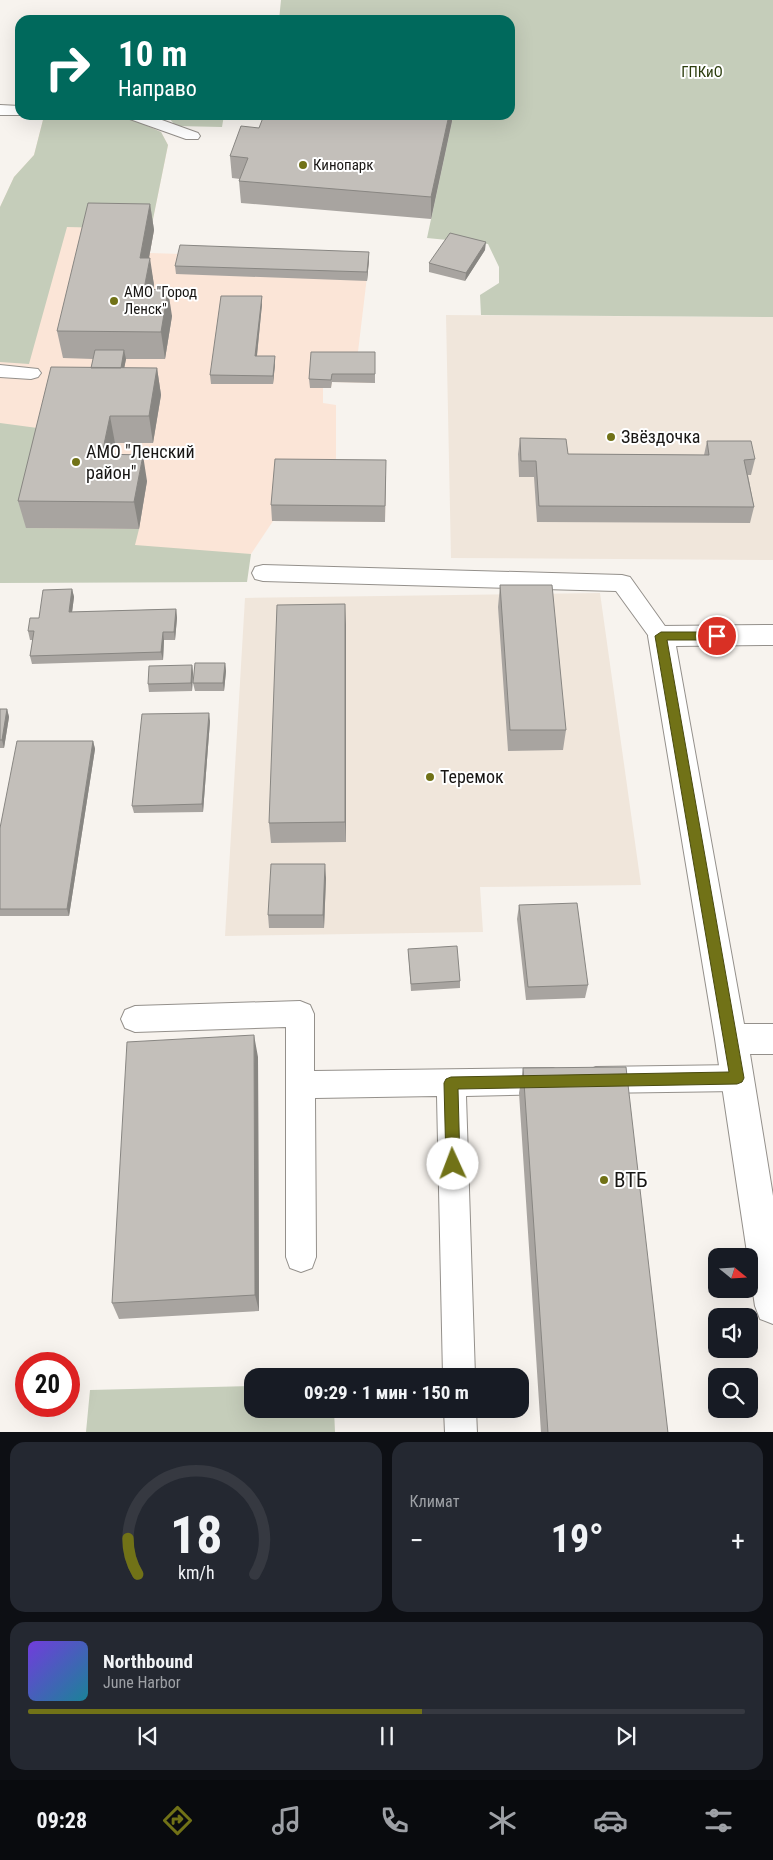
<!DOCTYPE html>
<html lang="ru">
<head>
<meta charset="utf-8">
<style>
	body { margin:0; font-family:"Roboto Condensed",sans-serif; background:#242831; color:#f1f3f6; height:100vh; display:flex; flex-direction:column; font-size:19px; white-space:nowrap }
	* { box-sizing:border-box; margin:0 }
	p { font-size:16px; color:#9ea1a6 }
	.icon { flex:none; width:28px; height:28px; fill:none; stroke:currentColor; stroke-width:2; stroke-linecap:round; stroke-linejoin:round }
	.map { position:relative; height:1432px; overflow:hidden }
	.details { display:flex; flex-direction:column; gap:10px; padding:10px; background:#0d0f14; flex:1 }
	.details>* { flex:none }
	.banner { position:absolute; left:15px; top:15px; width:500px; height:105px; border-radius:15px; box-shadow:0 5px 20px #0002; background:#00695c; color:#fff; overflow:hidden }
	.needle { width:32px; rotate:108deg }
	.fabs { position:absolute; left:708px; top:1248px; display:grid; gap:10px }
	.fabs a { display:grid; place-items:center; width:50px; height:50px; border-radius:10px; background:#171b24; box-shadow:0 5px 20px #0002; font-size:25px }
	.speed { position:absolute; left:15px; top:1352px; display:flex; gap:10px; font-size:25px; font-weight:700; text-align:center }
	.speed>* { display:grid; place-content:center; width:65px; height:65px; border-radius:50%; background:#171b24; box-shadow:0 5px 20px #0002; line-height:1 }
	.speed .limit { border:8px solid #d22; background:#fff; color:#111 }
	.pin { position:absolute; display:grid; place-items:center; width:42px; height:42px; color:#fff; margin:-21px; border:2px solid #fff; border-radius:50%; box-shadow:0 1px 5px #0007 }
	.me { position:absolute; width:55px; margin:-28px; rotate:358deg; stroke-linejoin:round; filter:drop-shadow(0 0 4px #0008) }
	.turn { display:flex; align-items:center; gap:18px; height:105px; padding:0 20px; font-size:22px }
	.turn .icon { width:65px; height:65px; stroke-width:2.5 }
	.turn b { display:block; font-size:35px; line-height:42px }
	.big { font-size:38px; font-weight:700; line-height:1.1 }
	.details .widget { flex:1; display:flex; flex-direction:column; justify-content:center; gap:8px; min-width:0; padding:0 18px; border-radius:15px; background:#242831 }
	.details .dial { align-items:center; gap:0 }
	.dial svg { height:130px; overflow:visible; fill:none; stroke:#363941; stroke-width:7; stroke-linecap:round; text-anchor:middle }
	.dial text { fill:#f1f3f6; stroke:none }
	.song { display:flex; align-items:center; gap:15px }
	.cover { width:60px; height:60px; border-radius:8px; background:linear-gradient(135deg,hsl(260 70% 55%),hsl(190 70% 35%)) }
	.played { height:5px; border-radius:2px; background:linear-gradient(90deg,#717217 55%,#363941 55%) }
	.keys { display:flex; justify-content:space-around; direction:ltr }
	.heat { display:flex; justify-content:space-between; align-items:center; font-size:28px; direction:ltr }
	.details .tiles { flex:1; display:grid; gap:10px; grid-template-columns:1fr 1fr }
	.widget:last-child { grid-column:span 2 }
	.trip { position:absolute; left:244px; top:1368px; width:285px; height:50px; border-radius:15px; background:#171b24; box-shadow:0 5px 20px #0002; font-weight:700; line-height:50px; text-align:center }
	.tabs { display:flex; height:80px; justify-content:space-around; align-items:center; background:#090b0e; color:#9ea1a6 }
	.tabs .icon { width:35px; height:35px }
	.tabs .current { color:#717217 }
	.tabs b { font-size:22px; color:#f1f3f6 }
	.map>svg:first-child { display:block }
	.commercial { fill:#fbe5d7 }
	.built { fill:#f0e6db }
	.green { fill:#c5cdba }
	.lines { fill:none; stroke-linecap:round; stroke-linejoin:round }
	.lane-casing { stroke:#94908b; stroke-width:2 }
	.street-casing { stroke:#94908b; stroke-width:2 }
	.lane { fill:#fff; fill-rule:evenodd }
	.street { fill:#fff; fill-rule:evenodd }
	.wall { fill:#a8a4a0 }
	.shaded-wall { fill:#888682 }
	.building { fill:#c3bfba; stroke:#888682 }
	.route { fill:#717217; stroke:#494a0f }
	.poi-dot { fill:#717217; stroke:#fff; stroke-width:2 }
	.labels { text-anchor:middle; stroke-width:4; stroke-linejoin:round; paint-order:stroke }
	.far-park-label { font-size:15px; fill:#2c3d0d; stroke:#fff }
	.far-poi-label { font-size:15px; fill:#181614; stroke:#fff; text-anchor:start }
	.poi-label { font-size:18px; fill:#181614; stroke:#fff; text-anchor:start }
	.near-poi-label { font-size:21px; fill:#181614; stroke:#fff; text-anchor:start }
</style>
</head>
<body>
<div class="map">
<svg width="773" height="1433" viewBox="0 0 773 1433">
	<rect width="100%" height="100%" fill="#f7f3ee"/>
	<path class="commercial" d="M44,116H125L161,132L168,145L151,229L154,230L150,253L369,260L357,360L375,361V383L332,382L331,388H323V403L336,405V475L386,476L385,522L273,521L251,554L0,550V207L14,177L34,155Z"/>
	<path class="built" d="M446,315L773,317V560L451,558Z
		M600,593L641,885L480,887L483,932L225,936L245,598Z"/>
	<path class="green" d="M281,0H773V317L481,315L480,295L499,283V267L488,244L427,238L452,121L396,139L270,115H510V20H279Z
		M166,115H224L222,127L176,126Z
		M44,116H125L161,132L168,145L151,229L67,227L29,364L0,362V207L14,177L34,155Z
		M0,423L45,429L26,528L139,529L135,545L251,554L247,582L0,583Z
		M252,1386V1409H334L335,1432H86L90,1390Z"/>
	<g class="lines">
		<defs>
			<path id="lane" d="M0,105L20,106V115H23H0Z
				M125,115H148L198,133L200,136L198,139H186L127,118Z
				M0,365L38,369L41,373L38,377L31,379L0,377Z
				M263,565L622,575L630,577L672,636L669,642L661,645L653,642L616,591L263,581L255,579L252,573L255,567Z
				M300,1001L310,1005L314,1014V1071L553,1068L563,1072L567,1081L563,1090L553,1094L466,1096L475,1376H443L437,1096L315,1098L316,1257L312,1268L301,1272L290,1268L286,1257V1027L135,1032L125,1028L121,1019L125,1010L135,1006Z
				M737,1065L747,1069L751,1078L747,1087L737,1091L596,1093L586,1089L582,1080L586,1071L596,1067Z
				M444,1409H476L477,1433H445Z"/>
			<path id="street" d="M773,625V645L676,646L744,1024H773V1054H750L773,1196V1324L760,1319L755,1306L715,1039L648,636L652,629L661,626Z"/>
		</defs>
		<use href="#lane" class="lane-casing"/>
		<use href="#street" class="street-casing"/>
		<use href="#lane" class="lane"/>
		<use href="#street" class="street"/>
	</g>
	<path class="wall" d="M396,115H452V121L431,219L241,203L239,181L240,179L232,178L230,156L259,128L396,117Z
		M150,204L154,230L149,258L154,285L153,289L172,316L165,359H126L124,368H157L161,395L153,443H115L113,454L147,481L139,529L26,528L18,501L91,368L93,359L63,358L57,331Z
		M485,250L465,281L429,272V263Z
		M369,260L367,281L176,274L175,266Z
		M262,304L257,356L275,364L273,384H211L210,375Z
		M375,352V383L332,382L331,388H310L309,379Z
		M520,438L568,454L704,455L707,441L755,459L751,475H748L754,507L750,523L537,522L534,477H519L518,454Z
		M386,476L385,522L272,521L271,505Z
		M500,585L566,730L563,750L508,751L498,607Z
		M72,589L74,597L72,612L176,609L177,618L175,640H164L163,660L32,664L30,656L33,640H30L28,631L39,618Z
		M346,625V842L271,843L269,823Z
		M225,663L226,671L224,691H195L193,683Z
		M192,665L193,673L192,691L149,692L148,684Z
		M0,709H7L9,717L4,748H0Z
		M210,721L203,812L134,813L132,806Z
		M93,741L95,749L69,916H0V828Z
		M326,878L324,928H269L268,915Z
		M519,905L588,985L585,998L526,1000L517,919Z
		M408,949L460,981V988L411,991Z
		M258,1057L259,1311L119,1319L112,1303Z
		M523,1068L668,1433H541L519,1093Z"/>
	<path class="shaded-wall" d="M449,115H452V121L431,219V197Z
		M150,204L154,230L144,285L140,258Z
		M486,242L485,250L465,281L466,273Z
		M369,252V260L367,281V272Z
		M150,258L154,285L148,316L144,289Z
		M168,290L172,316L165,359L161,332Z
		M262,296V304L256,364L255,356Z
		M124,350L126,359L119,395L117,386Z
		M275,356V364L273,384V376Z
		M157,368L161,395L153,443L149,416Z
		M110,416L115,443L108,481L102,454Z
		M143,455L147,481L139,529L134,502Z
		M72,589L74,597L71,620L69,612Z
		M345,604L346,625V842L345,822Z
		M176,609L177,618L175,640L174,632Z
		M163,632L164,640L163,660L161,652Z
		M225,663L226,671L224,691L223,683Z
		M192,665L193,673L192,691L191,683Z
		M7,709L9,717L4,748L2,740Z
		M209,713L210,721L203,812L202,804Z
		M93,741L95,749L69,916L67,909Z
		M325,864L326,878L324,928L323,915Z
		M254,1035L258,1057L259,1311L255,1295Z"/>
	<path class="building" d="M264,115H364L396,117V115H449L431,197L239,181L248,158L230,156L241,126L259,128Z
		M88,203L150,204L140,258H150L144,289L168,290L161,332L57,331Z
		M450,233L486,242L466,273L429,263Z
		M180,245L369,252L367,272L175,266Z
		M221,296H262L255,356H275L273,376L210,375Z
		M95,350H124L121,368H91Z
		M311,352H375V374H332L331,380L309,379Z
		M51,367L157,368L149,416H110L102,454L143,455L134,502L18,501Z
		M520,438L566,439L568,454L709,455L707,441H751L755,459L744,460L754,507L539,506L536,461H521Z
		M275,459L386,460L385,506L271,505Z
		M500,585H552L566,730H510Z
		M72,589L69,612L176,609L174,632H163L161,652L30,656L34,631H28L30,618H39L43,590Z
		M345,604V822L269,823L277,605Z
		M195,663H225L223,683H193Z
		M192,665L191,683L148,684L149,666Z
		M0,709H7L2,740H0Z
		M209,713L202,804L132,806L142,714Z
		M17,741H93L67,909H0V828Z
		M271,864H325L323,915H268Z
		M577,903L588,985L528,987L519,905Z
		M457,946L460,981L411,984L408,949Z
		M254,1035L255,1295L112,1303L127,1042Z
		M626,1067L668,1433H548L523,1068Z"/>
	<path class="route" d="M661,632H717L722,636L717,640H667L744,1078L742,1082L737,1084L458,1089L460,1164L458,1169L453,1171L448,1169L446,1164L444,1083L446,1079L451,1077L729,1072L655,636Z"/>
	<g class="poi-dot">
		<circle cx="303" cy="165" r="5"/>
		<circle cx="114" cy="301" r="5"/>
		<circle cx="611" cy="437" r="5"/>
		<circle cx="76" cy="462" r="5"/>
		<circle cx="430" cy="777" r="5"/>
		<circle cx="604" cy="1180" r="5"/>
	</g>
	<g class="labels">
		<g class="far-park-label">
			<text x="702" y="77">ГПКиО</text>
		</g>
		<g class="far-poi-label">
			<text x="313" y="170">Кинопарк</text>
			<text x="124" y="297">АМО "Город<tspan x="124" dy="17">Ленск"</tspan></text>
		</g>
		<g class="poi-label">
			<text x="621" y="443">Звёздочка</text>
			<text x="86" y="458">АМО "Ленский<tspan x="86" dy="21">район"</tspan></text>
			<text x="440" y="783">Теремок</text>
		</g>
		<g class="near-poi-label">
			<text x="614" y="1187">ВТБ</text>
		</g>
	</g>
</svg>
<div class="fabs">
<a><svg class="needle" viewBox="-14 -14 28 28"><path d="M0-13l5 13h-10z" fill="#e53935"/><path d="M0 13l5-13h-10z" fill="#9ea1a6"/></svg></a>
<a><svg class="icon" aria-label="sound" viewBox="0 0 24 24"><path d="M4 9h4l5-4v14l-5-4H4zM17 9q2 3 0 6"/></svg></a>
<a><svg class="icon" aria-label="search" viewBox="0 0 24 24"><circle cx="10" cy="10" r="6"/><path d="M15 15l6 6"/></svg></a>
</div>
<div class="speed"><div class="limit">20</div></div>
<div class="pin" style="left:717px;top:636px;background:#d93025"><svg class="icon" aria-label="arrive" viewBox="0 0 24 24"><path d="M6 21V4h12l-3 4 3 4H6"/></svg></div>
<svg class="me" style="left:453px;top:1164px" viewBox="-20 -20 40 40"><circle r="19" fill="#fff"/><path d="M0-13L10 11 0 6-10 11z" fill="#717217"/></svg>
<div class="trip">09:29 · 1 мин · 150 m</div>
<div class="banner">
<div class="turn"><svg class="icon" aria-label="right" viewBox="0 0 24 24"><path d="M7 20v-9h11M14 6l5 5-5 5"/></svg><div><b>10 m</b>Направо</div></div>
</div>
</div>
<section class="details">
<div class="tiles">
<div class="widget dial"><svg viewBox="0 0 100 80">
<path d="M14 69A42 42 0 1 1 86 69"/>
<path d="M14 69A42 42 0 0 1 8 47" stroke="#717217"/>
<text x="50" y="56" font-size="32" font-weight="700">18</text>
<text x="50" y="72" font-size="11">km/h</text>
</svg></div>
<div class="widget"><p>Климат</p>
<div class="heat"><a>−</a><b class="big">19°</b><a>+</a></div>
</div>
<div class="widget">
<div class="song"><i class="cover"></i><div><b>Northbound</b><p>June Harbor</p></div></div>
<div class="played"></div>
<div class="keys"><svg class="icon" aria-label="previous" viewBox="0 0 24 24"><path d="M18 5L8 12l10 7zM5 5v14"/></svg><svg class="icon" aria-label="pause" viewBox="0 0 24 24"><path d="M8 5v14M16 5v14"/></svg><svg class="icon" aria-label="next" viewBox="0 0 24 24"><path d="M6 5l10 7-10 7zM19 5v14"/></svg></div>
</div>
</div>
</section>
<nav class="tabs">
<b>09:28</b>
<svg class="icon current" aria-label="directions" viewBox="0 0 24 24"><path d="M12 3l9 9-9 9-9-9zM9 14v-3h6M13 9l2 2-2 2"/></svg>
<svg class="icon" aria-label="music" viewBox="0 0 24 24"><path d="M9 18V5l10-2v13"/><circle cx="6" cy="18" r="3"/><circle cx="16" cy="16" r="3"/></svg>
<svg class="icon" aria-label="phone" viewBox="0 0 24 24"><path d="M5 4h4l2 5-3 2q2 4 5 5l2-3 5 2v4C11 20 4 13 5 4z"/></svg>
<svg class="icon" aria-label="climate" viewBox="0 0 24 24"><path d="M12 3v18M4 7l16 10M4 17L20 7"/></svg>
<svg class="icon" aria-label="car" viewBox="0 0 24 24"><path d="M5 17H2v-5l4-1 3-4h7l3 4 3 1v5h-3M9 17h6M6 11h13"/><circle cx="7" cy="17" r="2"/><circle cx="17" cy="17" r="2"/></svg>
<svg class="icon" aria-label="filters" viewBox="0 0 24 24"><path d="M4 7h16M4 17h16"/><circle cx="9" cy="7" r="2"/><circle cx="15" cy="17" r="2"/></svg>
</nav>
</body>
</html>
